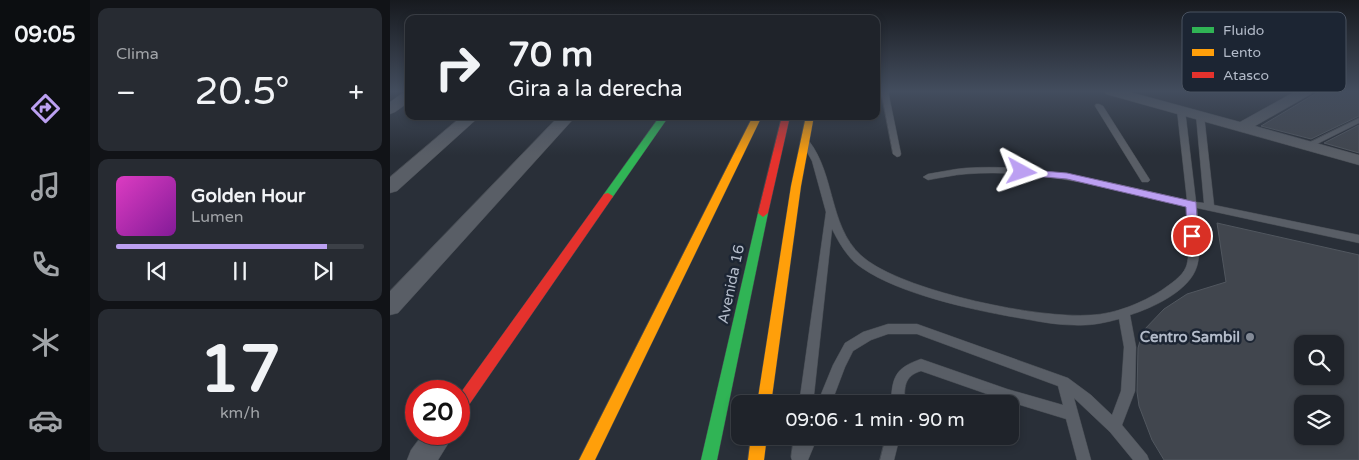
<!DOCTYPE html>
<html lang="es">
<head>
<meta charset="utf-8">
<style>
	body { margin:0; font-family:"Varela Round",sans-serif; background:#272b32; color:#f1f3f6; height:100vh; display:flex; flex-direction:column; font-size:19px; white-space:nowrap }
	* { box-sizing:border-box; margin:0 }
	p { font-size:16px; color:#a1a4a8 }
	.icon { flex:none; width:28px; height:28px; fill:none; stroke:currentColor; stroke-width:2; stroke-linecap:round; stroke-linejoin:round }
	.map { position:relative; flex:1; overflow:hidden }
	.sheet { display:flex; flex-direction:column; gap:8px; padding:8px; background:#111317; width:300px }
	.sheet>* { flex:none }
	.guide { position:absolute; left:15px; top:15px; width:475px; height:105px; border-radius:10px; box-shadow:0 2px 8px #0003,0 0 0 1px #3c4047; background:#1f232a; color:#f1f3f6; overflow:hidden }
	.fabs { position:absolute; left:904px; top:335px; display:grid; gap:10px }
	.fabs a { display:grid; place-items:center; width:50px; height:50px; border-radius:10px; background:#1f232a; box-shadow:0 2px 8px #0003,0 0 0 1px #3c4047; font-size:25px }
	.speed { position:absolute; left:15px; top:380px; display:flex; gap:10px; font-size:25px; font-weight:700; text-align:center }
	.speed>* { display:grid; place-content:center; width:65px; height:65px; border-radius:50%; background:#1f232a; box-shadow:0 2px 8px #0003,0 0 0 1px #3c4047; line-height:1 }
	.speed .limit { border:8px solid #d22; background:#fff; color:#111 }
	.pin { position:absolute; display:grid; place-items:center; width:42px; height:42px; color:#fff; margin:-21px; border:2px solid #fff; border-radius:50%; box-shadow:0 1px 5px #0007 }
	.me { position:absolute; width:55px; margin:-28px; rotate:95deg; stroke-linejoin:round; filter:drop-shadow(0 0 4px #0008) }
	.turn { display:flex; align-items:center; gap:18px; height:105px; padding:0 20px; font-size:22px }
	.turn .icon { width:65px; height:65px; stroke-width:2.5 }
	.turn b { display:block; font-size:35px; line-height:42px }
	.big { font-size:38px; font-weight:600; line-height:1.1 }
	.sheet .tile { flex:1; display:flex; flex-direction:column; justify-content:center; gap:8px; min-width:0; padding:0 18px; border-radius:10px; background:#272b32 }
	.sheet .dial { align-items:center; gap:0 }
	.dial b { font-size:65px; line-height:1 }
	.song { display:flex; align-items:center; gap:15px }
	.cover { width:60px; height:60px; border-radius:8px; background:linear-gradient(135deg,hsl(310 70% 55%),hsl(290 70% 35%)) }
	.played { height:5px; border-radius:2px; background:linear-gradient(90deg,#bca0f2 85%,#3c4047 85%) }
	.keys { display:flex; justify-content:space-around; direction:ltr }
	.heat { display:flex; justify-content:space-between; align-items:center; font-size:28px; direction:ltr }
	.trip { position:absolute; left:341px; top:395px; width:288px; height:50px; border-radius:10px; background:#1f232a; box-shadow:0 2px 8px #0003,0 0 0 1px #3c4047; font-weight:600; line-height:50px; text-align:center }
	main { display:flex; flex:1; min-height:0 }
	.menu { display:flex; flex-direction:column; width:90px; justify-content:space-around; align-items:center; background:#0c0e11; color:#a1a4a8 }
	.menu .icon { width:35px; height:35px }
	.menu .current { color:#bca0f2 }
	.menu b { font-size:22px; color:#f1f3f6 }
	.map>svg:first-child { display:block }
	.building { fill:#41464e; stroke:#51575f; fill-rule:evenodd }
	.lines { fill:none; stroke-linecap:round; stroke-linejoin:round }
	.lane-casing { stroke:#454a51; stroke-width:1 }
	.street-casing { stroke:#454a51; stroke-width:1 }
	.fast-casing { stroke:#454a51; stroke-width:1 }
	.slow-casing { stroke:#454a51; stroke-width:1 }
	.jam-casing { stroke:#454a51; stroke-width:1 }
	.lane { fill:#595e66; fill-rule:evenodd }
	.street { fill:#595e66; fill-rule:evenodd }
	.fast { fill:#30b455; fill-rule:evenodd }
	.slow { fill:#ff9f0a; fill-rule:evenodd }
	.jam { fill:#e5322d; fill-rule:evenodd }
	.route { fill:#bca0f2; stroke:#7a689d }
	.poi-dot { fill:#838a96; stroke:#1c2533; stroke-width:2 }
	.labels { text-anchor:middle; stroke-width:5; stroke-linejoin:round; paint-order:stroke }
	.street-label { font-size:15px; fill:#b3bbc9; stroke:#1c2533 }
	.poi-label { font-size:15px; font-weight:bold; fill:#b3bbc9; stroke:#1c2533; text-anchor:end }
	.key { fill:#1c2533; stroke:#495260; stroke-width:1 }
	.key-label { font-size:14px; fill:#b3bbc9 }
</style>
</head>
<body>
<main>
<nav class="menu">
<b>09:05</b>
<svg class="icon current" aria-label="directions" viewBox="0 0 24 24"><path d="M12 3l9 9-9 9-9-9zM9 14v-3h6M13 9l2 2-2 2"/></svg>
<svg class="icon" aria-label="music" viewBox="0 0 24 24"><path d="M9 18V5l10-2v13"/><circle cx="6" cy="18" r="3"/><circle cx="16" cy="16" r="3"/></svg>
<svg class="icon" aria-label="phone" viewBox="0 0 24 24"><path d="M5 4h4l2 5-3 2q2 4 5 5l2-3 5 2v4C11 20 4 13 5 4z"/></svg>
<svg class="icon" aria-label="climate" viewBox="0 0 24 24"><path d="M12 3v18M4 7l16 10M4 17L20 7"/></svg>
<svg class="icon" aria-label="car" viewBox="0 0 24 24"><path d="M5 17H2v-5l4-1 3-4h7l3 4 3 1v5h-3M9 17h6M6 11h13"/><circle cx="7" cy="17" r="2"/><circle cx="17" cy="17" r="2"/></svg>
</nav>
<section class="sheet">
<div class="tile"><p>Clima</p>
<div class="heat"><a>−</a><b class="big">20.5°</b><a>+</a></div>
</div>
<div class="tile">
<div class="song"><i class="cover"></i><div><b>Golden Hour</b><p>Lumen</p></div></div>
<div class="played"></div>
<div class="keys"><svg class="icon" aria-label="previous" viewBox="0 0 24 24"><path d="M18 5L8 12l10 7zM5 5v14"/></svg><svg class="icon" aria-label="pause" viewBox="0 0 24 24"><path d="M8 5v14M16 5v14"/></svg><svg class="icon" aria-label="next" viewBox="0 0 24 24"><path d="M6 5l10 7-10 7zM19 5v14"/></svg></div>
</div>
<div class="tile dial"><b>17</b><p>km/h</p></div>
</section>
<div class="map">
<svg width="969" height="460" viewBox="0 0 969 460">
	<rect width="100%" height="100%" fill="#292f38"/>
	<path class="building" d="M930,91H969V116L921,139L871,126Z
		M969,125V153L934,143Z
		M827,223L969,255V460H774L762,440L749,406L747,392L748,348L753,331L774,309L797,294L836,282ZM912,344H945V376H912ZM912,404H945V436H912Z"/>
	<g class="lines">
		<defs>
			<path id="lane" d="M491,91H498L511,154L510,156L507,157L503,154Z
				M706,104H709L713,106L760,180L758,182H752L705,106Z
				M788,108H794L795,110L806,202L814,203L806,115L810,113L814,115L824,205L969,235V243L807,208C808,226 812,249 807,266C800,291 762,308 740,315L746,347L745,391L732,425L757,455L759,460H743L720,432L684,398L701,460H687L676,419L617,401L531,371C514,376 514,388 515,404H501C502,377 505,368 531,359L617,389L673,405L668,386L527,334H498L481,340L463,351L455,367L441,404H427L443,365L455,343L473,332L498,324H527L678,378L701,395L722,415L731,391L734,347L729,319C714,323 700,326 684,325C668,325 651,322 635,319C587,311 511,295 472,268C458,259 449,243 442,229L423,404H409L436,212L422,161L412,143L413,141H419C447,177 438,233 478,261C521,292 648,319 701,315C725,314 752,303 772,290C780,284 792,277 796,267C801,255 797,220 797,206C724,190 651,168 576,174C563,175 550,178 538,180L533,177L538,174C551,172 563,169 576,168C651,163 724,184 797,200L787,110Z
				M969,118V123L921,147L918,148L914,145Z
				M404,436H428L418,460H402L401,457Z
				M496,436H510L504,460H490Z"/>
			<path id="street" d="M19,91V102L5,112L0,114V102L14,92Z
				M714,91H736L850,122L906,91H923L921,94L865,126L969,155V165L716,94Z
				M72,116H90L7,191L0,193V177Z
				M169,116H186L8,313L0,315V291Z
				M33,434H64L48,460H17L21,450Z"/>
			<path id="fast" d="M270,116H279L222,198H214L213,196L214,194Z
				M373,209L378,213L327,460H311L368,213Z"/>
			<path id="slow" d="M363,116H372L205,460H189Z
				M416,116H424L411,186L381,404H367L401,186Z
				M361,436H377L374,460H358Z"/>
			<path id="jam" d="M392,116H400L378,213L373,217L368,213Z
				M218,193L223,196L222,198L74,412L69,414V395L214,194Z"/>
		</defs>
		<use href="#lane" class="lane-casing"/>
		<use href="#street" class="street-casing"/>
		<use href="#fast" class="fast-casing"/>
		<use href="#slow" class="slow-casing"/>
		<use href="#jam" class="jam-casing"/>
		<use href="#lane" class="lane"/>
		<use href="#street" class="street"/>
		<use href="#fast" class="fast"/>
		<use href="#slow" class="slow"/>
		<use href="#jam" class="jam"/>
	</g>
	<linearGradient id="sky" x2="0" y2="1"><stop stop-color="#171a1f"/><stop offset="0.59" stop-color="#434d5e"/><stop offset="1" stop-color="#434d5e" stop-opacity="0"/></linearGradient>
	<rect width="969" height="155" fill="url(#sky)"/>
	<path class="route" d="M628,169L677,173L806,202L808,236L802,240L797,236L796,207L677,179L632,175L627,172Z"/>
	<circle class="poi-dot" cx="860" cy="337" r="5"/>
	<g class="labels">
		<g class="street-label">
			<text transform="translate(341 284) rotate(-78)" y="5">Avenida 16</text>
		</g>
		<g class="poi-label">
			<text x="850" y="342">Centro Sambil</text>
		</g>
	</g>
	<rect x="792" y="12" width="164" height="80" rx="8" class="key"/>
	<rect x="802" y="27" width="22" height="6" fill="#30b455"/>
	<rect x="802" y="49" width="22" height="7" fill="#ff9f0a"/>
	<rect x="802" y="72" width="22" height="6" fill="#e5322d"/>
	<g class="key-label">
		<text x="833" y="35">Fluido</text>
		<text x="833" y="57">Lento</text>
		<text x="833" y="80">Atasco</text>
	</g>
</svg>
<div class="fabs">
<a><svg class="icon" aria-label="search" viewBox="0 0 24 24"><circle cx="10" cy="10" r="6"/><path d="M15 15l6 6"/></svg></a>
<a><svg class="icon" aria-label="layers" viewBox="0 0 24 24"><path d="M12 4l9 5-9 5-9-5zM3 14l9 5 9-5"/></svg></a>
</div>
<div class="speed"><div class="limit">20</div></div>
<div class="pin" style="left:802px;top:236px;background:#d93025"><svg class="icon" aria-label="arrive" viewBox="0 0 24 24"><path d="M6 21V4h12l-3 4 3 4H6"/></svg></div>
<svg class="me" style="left:632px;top:172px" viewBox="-20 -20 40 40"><path d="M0-17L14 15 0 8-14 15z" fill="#bca0f2" stroke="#fff" stroke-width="4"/></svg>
<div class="trip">09:06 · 1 min · 90 m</div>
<div class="guide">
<div class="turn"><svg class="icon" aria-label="right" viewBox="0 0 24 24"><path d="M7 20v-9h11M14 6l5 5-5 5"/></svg><div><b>70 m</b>Gira a la derecha</div></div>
</div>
</div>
</main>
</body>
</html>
